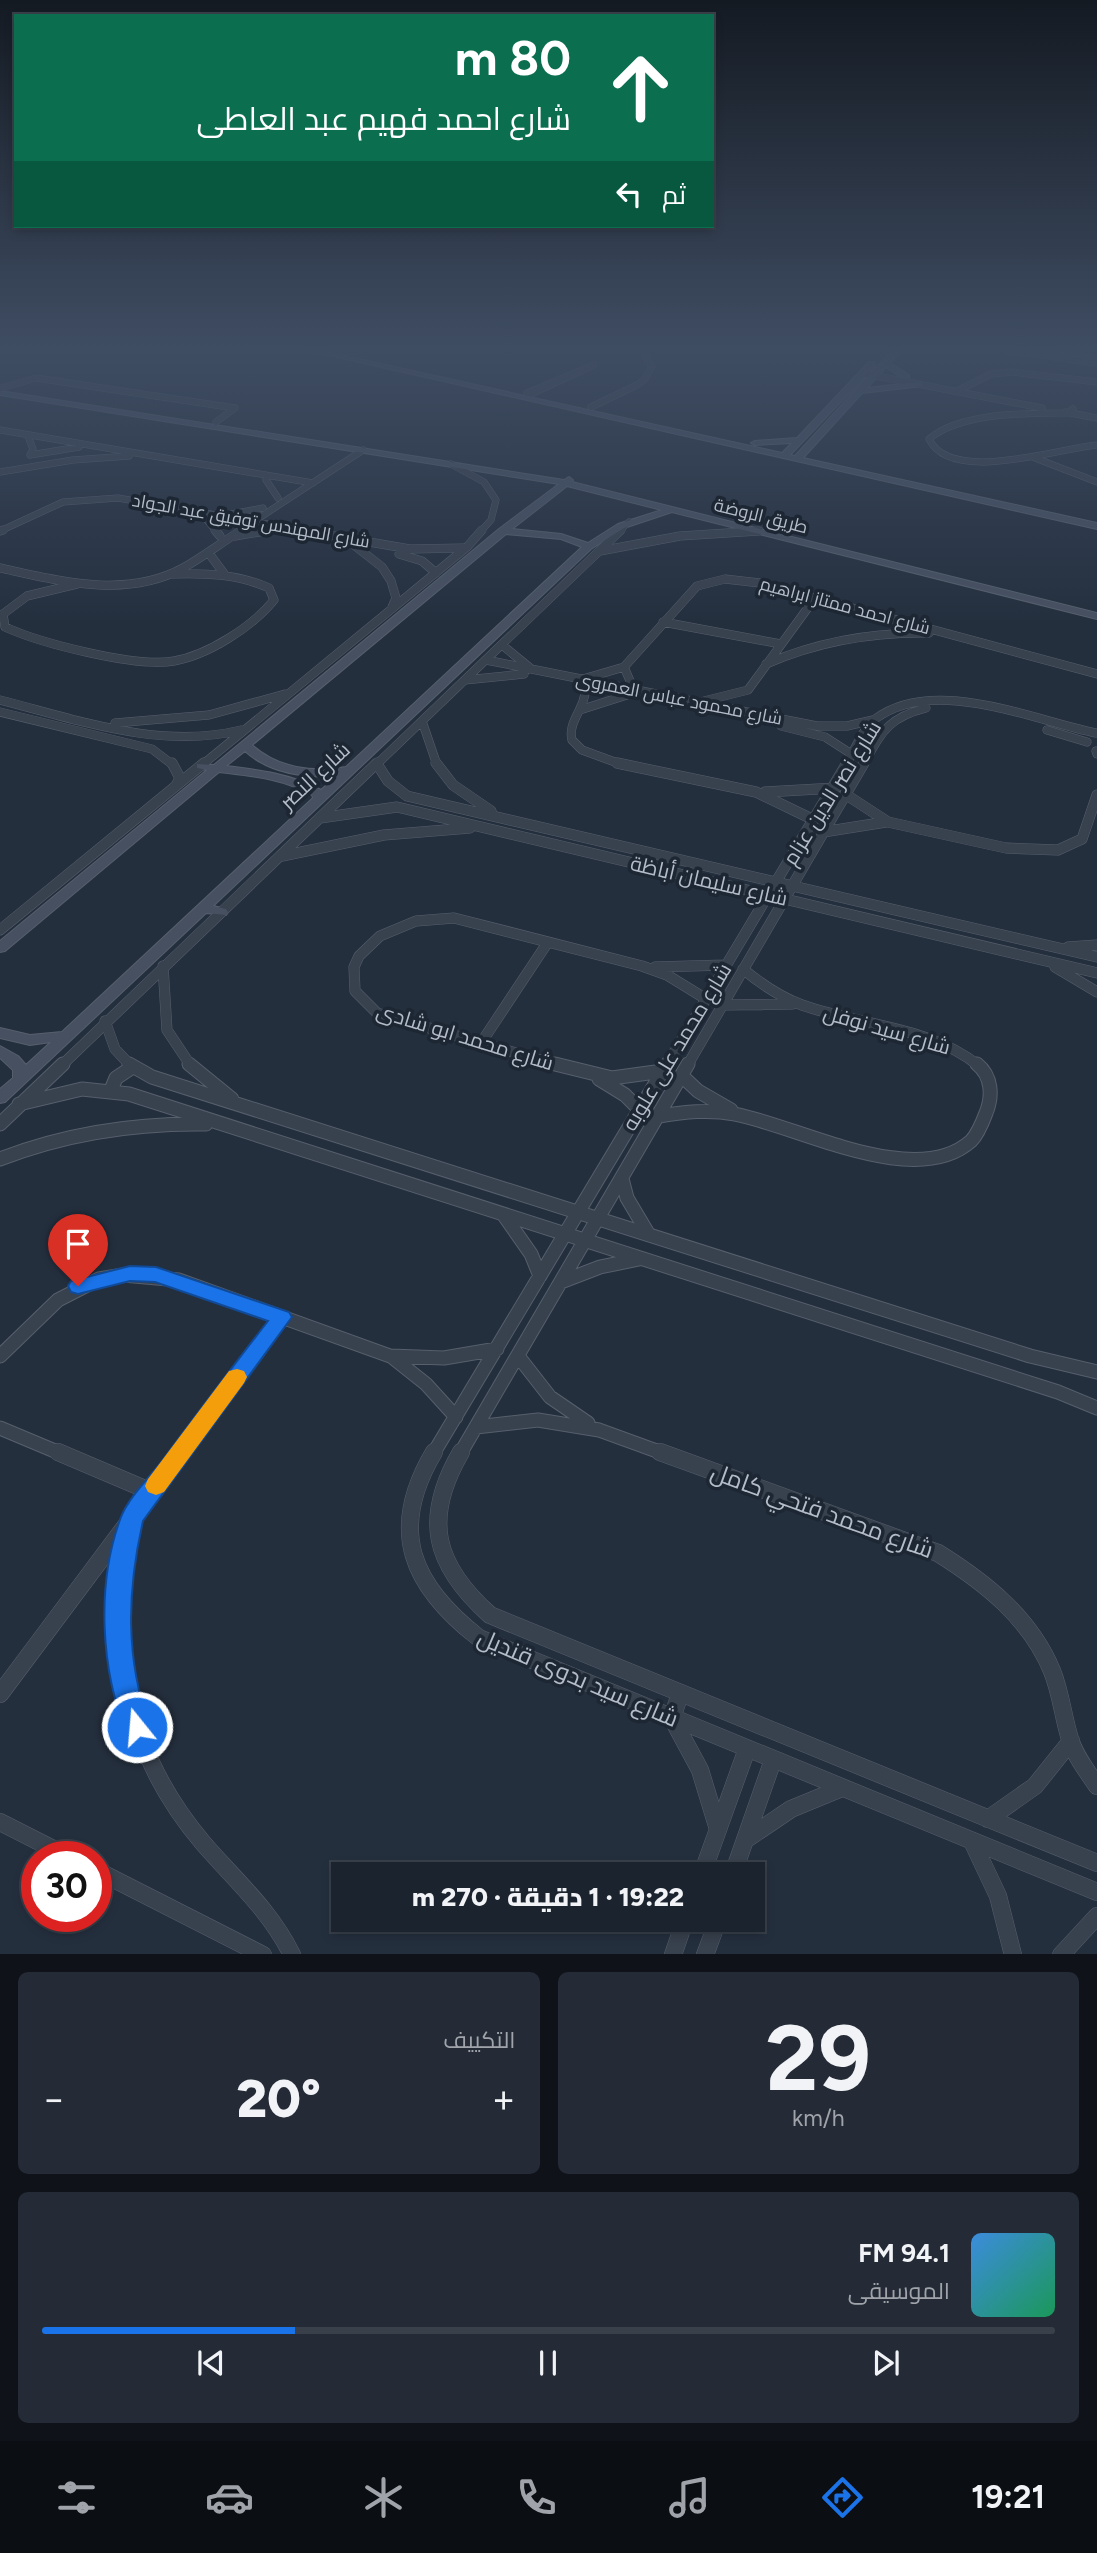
<!DOCTYPE html>
<html lang="ar">
<head>
<meta charset="utf-8">
<style>
	body { margin:0; font-family:Figtree,Cairo,sans-serif; background:#242b36; color:#f1f3f6; direction:rtl; height:100vh; display:flex; flex-direction:column; font-size:26px; white-space:nowrap }
	* { box-sizing:border-box; margin:0 }
	p { font-size:23px; color:#a0a4aa }
	.icon { flex:none; width:38px; height:38px; fill:none; stroke:currentColor; stroke-width:2; stroke-linecap:round; stroke-linejoin:round }
	.map { position:relative; height:1954px; overflow:hidden; direction:ltr }
	.sheet { display:flex; flex-direction:column; gap:18px; padding:18px; background:#0f1319; flex:1 }
	.sheet>* { flex:none }
	.banner { position:absolute; left:14px; top:14px; width:700px; height:214px; border-radius:0px; box-shadow:0 4px 10px #0003,0 0 0 2px #39404a; direction:rtl; background:#0b6e4f; color:#fff; overflow:hidden }
	.speed { position:absolute; left:21px; top:1841px; display:flex; gap:14px; font-size:35px; font-weight:700; text-align:center }
	.speed>* { display:grid; place-content:center; width:91px; height:91px; border-radius:50%; background:#1b232e; box-shadow:0 4px 10px #0003,0 0 0 2px #39404a; line-height:1 }
	.speed .limit { border:10px solid #d22; background:#fff; color:#111 }
	.pin { position:absolute; display:grid; place-items:center; width:60px; height:60px; color:#fff; margin:-72px -30px; border-radius:50% 50% 50% 0; rotate:-45deg; box-shadow:0 0 7px #0007 }
	.pin .icon { rotate:45deg }
	.me { position:absolute; width:77px; margin:-38px; rotate:343deg; stroke-linejoin:round; filter:drop-shadow(0 0 5px #0008) }
	.turn { display:flex; align-items:center; gap:24px; height:147px; padding:0 28px; font-size:32px }
	.turn .icon { width:91px; height:91px; stroke-width:2.5 }
	.turn b { display:block; font-size:49px; line-height:60px }
	.then { display:flex; align-items:center; height:66px; padding:0 28px; background:#0003; gap:14px; font-size:26px }
	.big { font-size:52px; font-weight:800; line-height:1.1 }
	.sheet .tile { flex:1; display:flex; flex-direction:column; justify-content:center; gap:10px; min-width:0; padding:0 24px; border-radius:10px; background:#242b36 }
	.sheet .dial { align-items:center; gap:0 }
	.dial b { font-size:91px; line-height:1 }
	.song { display:flex; align-items:center; gap:21px }
	.cover { width:84px; height:84px; border-radius:10px; background:linear-gradient(135deg,hsl(210 70% 55%),hsl(150 70% 35%)) }
	.played { height:7px; border-radius:4px; background:linear-gradient(90deg,#1a73e8 25%,#39404a 25%) }
	.keys { display:flex; justify-content:space-around; direction:ltr }
	.heat { display:flex; justify-content:space-between; align-items:center; font-size:38px; direction:ltr }
	.sheet .tiles { flex:1; display:grid; gap:18px; grid-template-columns:1fr 1fr }
	.tile:last-child { grid-column:span 2 }
	.trip { position:absolute; left:331px; top:1862px; width:434px; height:70px; border-radius:0px; background:#1b232e; box-shadow:0 4px 10px #0003,0 0 0 2px #39404a; font-weight:800; line-height:70px; text-align:center; direction:rtl }
	.tab-bar { display:flex; height:112px; justify-content:space-around; align-items:center; background:#0b0e12; color:#a0a4aa }
	.tab-bar .icon { width:49px; height:49px }
	.tab-bar .active { color:#1a73e8 }
	.tab-bar b { font-size:32px; color:#f1f3f6 }
	.map>svg:first-child { display:block }
	.lines { fill:none; stroke-linecap:round; stroke-linejoin:round }
	.street-far4-casing { stroke:#565f6c; stroke-width:7 }
	.street-far3-casing { stroke:#565f6c; stroke-width:9 }
	.street-far2-casing { stroke:#565f6c; stroke-width:11 }
	.street-far1-casing { stroke:#565f6c; stroke-width:15 }
	.street-casing { stroke:#565f6c; stroke-width:18 }
	.secondary-casing { stroke:#565f6c; stroke-width:2 }
	.street-far4 { stroke:#38414e; stroke-width:6 }
	.street-far3 { stroke:#38414e; stroke-width:8 }
	.street-far2 { stroke:#38414e; stroke-width:10 }
	.street-far1 { stroke:#38414e; stroke-width:13 }
	.street { stroke:#38414e; stroke-width:17 }
	.secondary { fill:#465061; fill-rule:evenodd }
	.route { fill:#1a73e8; stroke:#114b97; stroke-width:2 }
	.slow { fill:#f59e0b }
	.labels { text-anchor:middle; stroke-width:7; stroke-linejoin:round; paint-order:stroke }
	.far-street-label { font-size:18px; fill:#b4bcc9; stroke:#1d2633 }
	.street-label { font-size:21px; fill:#b4bcc9; stroke:#1d2633 }
	.near-street-label { font-size:24px; fill:#b4bcc9; stroke:#1d2633 }
</style>
</head>
<body>
<div class="map">
<svg width="1097" height="1955" viewBox="0 0 1097 1955">
	<rect width="100%" height="100%" fill="#242f3e"/>
	<g class="lines">
		<defs>
			<path id="street-far4" d="M1006,350L1097,363
				M866,374L1042,408
				M1,388L36,378L235,408L216,422
				M957,391L991,374L1012,372L1097,382
				M527,393L594,365L531,394
				M591,407L637,385L645,379L652,366L642,350
				M1073,409L1068,413C1029,413 960,412 929,439C951,485 1059,448 1097,445
				M1065,412L1097,418
				M0,430L313,483
				M29,439L33,449L30,455L79,447
				M1035,458L1097,482
				M451,464L484,482L496,500L491,520L481,531
				M0,472L73,460L129,456
				M266,480L278,498
				M231,514L263,508
				M206,519L216,531
				M0,531L63,502L118,498L309,531
				M239,531L363,450
				M263,531L271,530
				M619,531L629,522
				M753,531H759"/>
			<path id="street-far3" d="M215,530L220,536
				M299,530L410,549L464,548
				M0,531L3,530
				M235,536L271,530
				M354,545L382,567L391,581L396,598L392,607
				M600,551L680,536L759,531
				M208,552L225,575
				M399,554L422,561L436,573
				M0,568C60,581 126,599 183,568C203,557 222,542 242,530
				M77,584L27,596L3,614L5,627C40,643 136,668 174,661C208,655 252,627 274,600L269,588C238,574 206,573 173,574
				M663,622L781,644
				M502,645L529,667
				M486,660L817,726H847L873,720
				M766,664C819,641 872,632 929,633
				M624,667L634,690
				M583,679L624,667L697,586L725,579L760,583L1097,674
				M465,680L524,674
				M585,687C587,707 567,721 572,740L582,750L623,765
				M0,700C79,720 160,750 241,730
				M704,701L748,690L815,598
				M583,709L627,695
				M0,712L152,749L173,765
				M422,721L437,765
				M115,723L209,715L285,694
				M781,726L825,737L853,755
				M1047,730L1087,742
				M1096,751L1097,754
				M202,765L467,547L482,530
				M376,765L621,530
				M846,765C854,751 863,728 875,719C934,675 1032,720 1096,733
				M863,765C882,732 887,718 926,708"/>
			<path id="street-far2" d="M172,763L180,778L176,786
				M436,763L453,785L491,811
				M617,763L756,792L814,820
				M377,764L388,781L407,796L1097,957
				M765,792L836,788
				M845,794L888,822L1006,848L1058,850L1082,839L1097,795
				M320,818L397,807L1097,973
				M823,832L886,822
				M282,856L384,835L470,828
				M0,930L204,763
				M1068,947L1097,945
				M163,966L167,1030L191,1066
				M655,967L726,965
				M1055,967L1097,992
				M743,969C761,984 780,997 802,1005C861,1026 930,1026 979,1066
				M723,1005L793,1004
				M105,1021L115,1049L131,1066
				M481,1043L548,942
				M61,1066L377,763
				M561,1066L377,1013L355,991L354,967L359,956L380,936L416,921L454,918L642,966L667,975L706,999
				M666,1066L847,763
				M687,1066L864,763"/>
			<path id="street-far1" d="M129,1064L152,1077L1030,1356L1097,1372
				M189,1064L232,1099
				M555,1064L612,1078L663,1071
				M682,1076L698,1091L731,1110
				M599,1079L625,1095L640,1110
				M111,1090L116,1078L131,1068
				M19,1104L82,1089L129,1094L1058,1392L1097,1408
				M659,1116C684,1112 709,1109 734,1114C796,1125 915,1191 971,1141C977,1135 983,1121 986,1113C993,1096 992,1076 977,1064
				M0,1124L63,1064
				M0,1159C67,1133 134,1123 206,1124
				M622,1179L627,1198L649,1235
				M503,1214L531,1254L540,1276
				M561,1282L600,1267L639,1259
				M0,1356L58,1300L99,1279L123,1275L179,1280L390,1356L444,1358L497,1349
				M518,1356L550,1397L588,1423
				M392,1357L426,1384L456,1417
				M476,1427L538,1420L599,1430L665,1454
				M0,1428L62,1454
				M180,1454L282,1317
				M433,1454L667,1064
				M460,1454L688,1064"/>
			<path id="street" d="M58,1452L152,1492
				M434,1452C387,1531 412,1586 479,1638L1097,1892
				M461,1452C422,1519 434,1565 490,1615L1097,1863
				M660,1452L938,1553C986,1583 1030,1618 1052,1671C1061,1693 1063,1717 1070,1739C1075,1756 1087,1771 1097,1786
				M132,1518C109,1641 120,1745 203,1843C235,1880 270,1910 292,1955
				M0,1694L181,1452
				M680,1694L672,1718L700,1770L718,1829
				M988,1819L1035,1786L1071,1741
				M0,1822L69,1857
				M745,1840L791,1809L842,1788
				M972,1841L998,1896L1013,1955
				M96,1870L263,1955
				M702,1874L747,1749
				M733,1874L773,1760
				M673,1955L685,1920
				M705,1955L718,1920
				M1061,1955L1097,1916"/>
			<path id="secondary" d="M306,350H318L782,453L792,443L755,445L751,443L755,441L797,438L869,362H875V366L790,455L795,456L882,361L894,350H901L890,363L909,375V379H903L886,367L867,388L919,382L923,384L922,386L862,393L803,458L1097,523V529Z
				M1036,350L1097,356V360L1039,352Z
				M0,391L564,480L569,477L573,480L572,482L1097,613V619L672,512L624,528L591,549L213,906L226,909L228,912L226,915L206,913L5,1102L0,1103V1089L13,1078V1070L0,1058V1046L18,1056L26,1065L51,1042L30,1045L0,1038V1028L30,1035L62,1032L313,798L312,795C282,778 251,776 219,772L5,951L0,952V941L207,770L197,768V764L214,765L499,529L559,484L0,395ZM567,486L662,510L618,524L588,543L561,534L512,529ZM506,534L561,539L582,547L346,767C313,773 278,768 252,745ZM245,751C269,773 305,778 337,776L321,790C291,774 260,770 226,766Z"/>
		</defs>
		<use href="#street-far4" class="street-far4-casing"/>
		<use href="#street-far3" class="street-far3-casing"/>
		<use href="#street-far2" class="street-far2-casing"/>
		<use href="#street-far1" class="street-far1-casing"/>
		<use href="#street" class="street-casing"/>
		<use href="#secondary" class="secondary-casing"/>
		<use href="#street-far4" class="street-far4"/>
		<use href="#street-far3" class="street-far3"/>
		<use href="#street-far2" class="street-far2"/>
		<use href="#street-far1" class="street-far1"/>
		<use href="#street" class="street"/>
		<use href="#secondary" class="secondary"/>
	</g>
	<linearGradient id="sky" x2="0" y2="1"><stop stop-color="#141a22"/><stop offset="0.56" stop-color="#3f4d63"/><stop offset="1" stop-color="#3f4d63" stop-opacity="0"/></linearGradient>
	<rect width="1097" height="623" fill="url(#sky)"/>
	<path class="route" d="M130,1266L156,1267L289,1312L292,1317L143,1521C127,1591 125,1659 150,1727L146,1736L137,1740L128,1736C100,1671 96,1583 121,1517C129,1497 149,1478 162,1461C197,1414 232,1367 268,1321L155,1282L130,1281L78,1294L71,1292L68,1286L71,1281Z"/>
	<path class="slow" d="M237,1369L244,1371L247,1377L244,1383L164,1492L156,1495L148,1492L145,1486L148,1479L229,1371Z"/>
	<g class="labels">
		<g class="far-street-label">
			<text transform="translate(761 516) rotate(14)" y="6">طريق الروضة</text>
			<text transform="translate(251 521) rotate(10)" y="6">شارع المهندس توفيق عبد الجواد</text>
			<text transform="translate(845 606) rotate(15)" y="6">شارع احمد ممتاز ابراهيم</text>
			<text transform="translate(679 699) rotate(11)" y="6">شارع محمود عباس العمروى</text>
		</g>
		<g class="street-label">
			<text transform="translate(315 776) rotate(-43)" y="7">شارع النصر</text>
			<text transform="translate(832 793) rotate(-58)" y="7">شارع نصر الدين عزام</text>
			<text transform="translate(709 881) rotate(13)" y="7">شارع سليمان أباظة</text>
			<text transform="translate(887 1030) rotate(16)" y="7">شارع سيد نوفل</text>
			<text transform="translate(465 1037) rotate(17)" y="7">شارع محمد ابو شادى</text>
			<text transform="translate(677 1047) rotate(-59)" y="7">شارع محمد على علوبه</text>
		</g>
		<g class="near-street-label">
			<text transform="translate(822 1511) rotate(20)" y="8">شارع محمد فتحي كامل</text>
			<text transform="translate(578 1678) rotate(23)" y="8">شارع سيد بدوى قنديل</text>
		</g>
	</g>
</svg>
<div class="speed"><div class="limit">30</div></div>
<div class="pin" style="left:78px;top:1286px;background:#d93025"><svg class="icon" aria-label="arrive" viewBox="0 0 24 24"><path d="M6 21V4h12l-3 4 3 4H6"/></svg></div>
<svg class="me" style="left:137px;top:1727px" viewBox="-20 -20 40 40"><circle r="17" fill="#1a73e8" stroke="#fff" stroke-width="3"/><path d="M0-11L8 9 0 5-8 9z" fill="#fff"/></svg>
<div class="trip">19:22 · 1 دقيقة · 270 m</div>
<div class="banner">
<div class="turn"><svg class="icon" aria-label="ahead" viewBox="0 0 24 24"><path d="M12 20V5M6 11l6-6 6 6"/></svg><div><b>80 m</b>شارع احمد فهيم عبد العاطى</div></div>
<div class="then">ثم<svg class="icon" aria-label="left" viewBox="0 0 24 24"><path d="M17 20v-9H6M10 6l-5 5 5 5"/></svg></div>
</div>
</div>
<section class="sheet">
<div class="tiles">
<div class="tile dial"><b>29</b><p>km/h</p></div>
<div class="tile"><p>التكييف</p>
<div class="heat"><a>−</a><b class="big">20°</b><a>+</a></div>
</div>
<div class="tile">
<div class="song"><i class="cover"></i><div><b>94.1 FM</b><p>الموسيقى</p></div></div>
<div class="played"></div>
<div class="keys"><svg class="icon" aria-label="previous" viewBox="0 0 24 24"><path d="M18 5L8 12l10 7zM5 5v14"/></svg><svg class="icon" aria-label="pause" viewBox="0 0 24 24"><path d="M8 5v14M16 5v14"/></svg><svg class="icon" aria-label="next" viewBox="0 0 24 24"><path d="M6 5l10 7-10 7zM19 5v14"/></svg></div>
</div>
</div>
</section>
<nav class="tab-bar">
<b>19:21</b>
<svg class="icon active" aria-label="directions" viewBox="0 0 24 24"><path d="M12 3l9 9-9 9-9-9zM9 14v-3h6M13 9l2 2-2 2"/></svg>
<svg class="icon" aria-label="music" viewBox="0 0 24 24"><path d="M9 18V5l10-2v13"/><circle cx="6" cy="18" r="3"/><circle cx="16" cy="16" r="3"/></svg>
<svg class="icon" aria-label="phone" viewBox="0 0 24 24"><path d="M5 4h4l2 5-3 2q2 4 5 5l2-3 5 2v4C11 20 4 13 5 4z"/></svg>
<svg class="icon" aria-label="climate" viewBox="0 0 24 24"><path d="M12 3v18M4 7l16 10M4 17L20 7"/></svg>
<svg class="icon" aria-label="car" viewBox="0 0 24 24"><path d="M5 17H2v-5l4-1 3-4h7l3 4 3 1v5h-3M9 17h6M6 11h13"/><circle cx="7" cy="17" r="2"/><circle cx="17" cy="17" r="2"/></svg>
<svg class="icon" aria-label="filters" viewBox="0 0 24 24"><path d="M4 7h16M4 17h16"/><circle cx="9" cy="7" r="2"/><circle cx="15" cy="17" r="2"/></svg>
</nav>
</body>
</html>
